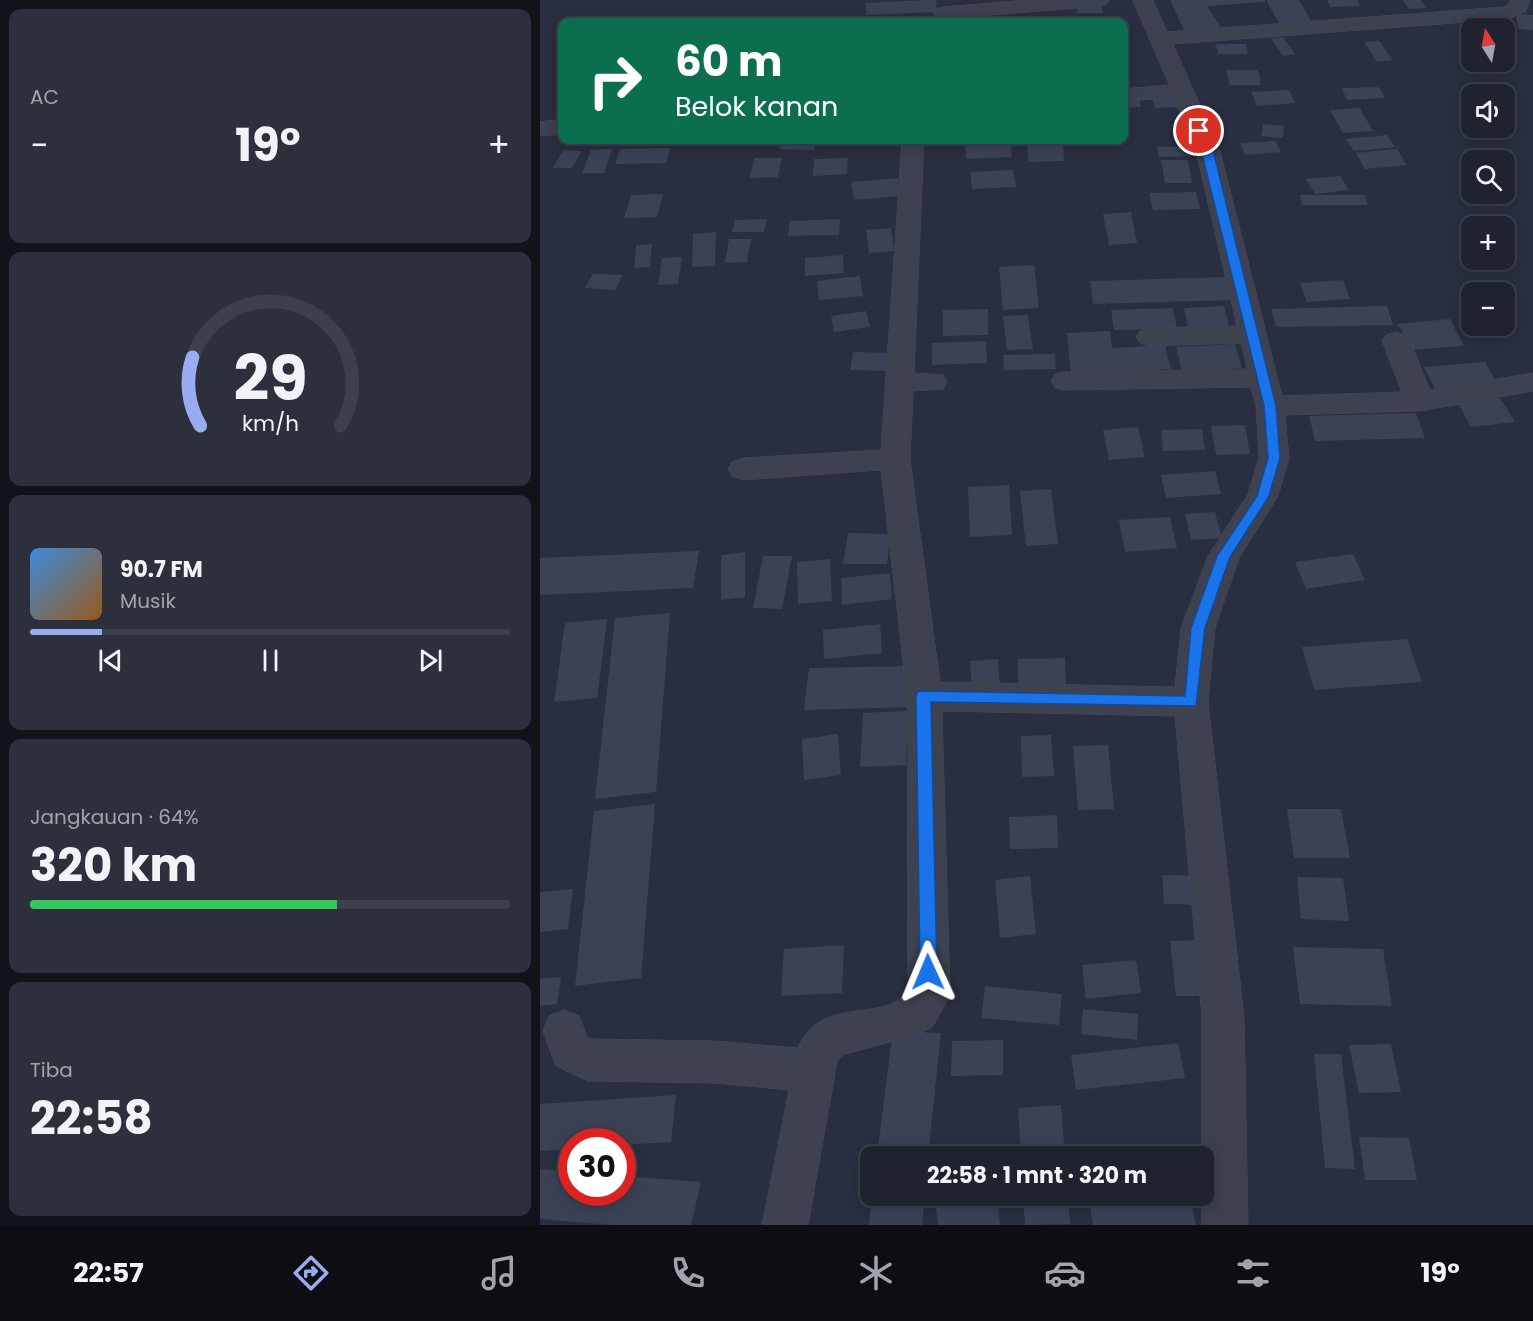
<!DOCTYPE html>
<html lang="id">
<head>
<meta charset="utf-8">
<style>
	body { margin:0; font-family:Poppins,sans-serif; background:#2c2f3c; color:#f1f3f6; height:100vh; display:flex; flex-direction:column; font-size:22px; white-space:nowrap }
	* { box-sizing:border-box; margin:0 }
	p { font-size:20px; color:#a1a4ab }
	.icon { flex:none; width:33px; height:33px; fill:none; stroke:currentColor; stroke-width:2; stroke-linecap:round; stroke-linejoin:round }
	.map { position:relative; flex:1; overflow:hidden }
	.sheet { display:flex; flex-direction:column; gap:9px; padding:9px; background:#11131a; width:540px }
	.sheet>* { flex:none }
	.top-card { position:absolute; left:18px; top:18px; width:570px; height:126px; border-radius:12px; box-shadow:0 3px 15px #0003,0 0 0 2px #3c404c; background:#0b6e4f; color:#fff; overflow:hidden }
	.needle { width:39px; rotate:349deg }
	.controls { position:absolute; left:921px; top:18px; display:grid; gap:12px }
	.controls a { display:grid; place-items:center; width:54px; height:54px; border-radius:12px; background:#1f2330; box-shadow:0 3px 15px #0003,0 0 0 2px #3c404c; font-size:30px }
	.speed { position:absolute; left:18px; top:1128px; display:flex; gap:12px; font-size:30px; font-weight:700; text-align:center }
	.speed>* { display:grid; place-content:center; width:78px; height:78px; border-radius:50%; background:#1f2330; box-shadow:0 3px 15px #0003,0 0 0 2px #3c404c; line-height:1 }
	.speed .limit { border:9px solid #d22; background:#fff; color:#111 }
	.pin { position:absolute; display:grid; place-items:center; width:51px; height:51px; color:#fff; margin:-26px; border:3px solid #fff; border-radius:50%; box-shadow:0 2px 6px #0007 }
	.me { position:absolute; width:66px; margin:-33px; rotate:359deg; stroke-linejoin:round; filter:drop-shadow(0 0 4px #0008) }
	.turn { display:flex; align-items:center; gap:21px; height:126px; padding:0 18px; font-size:27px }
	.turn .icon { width:78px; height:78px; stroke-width:2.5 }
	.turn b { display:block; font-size:42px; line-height:51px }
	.big { font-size:45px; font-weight:700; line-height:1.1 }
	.sheet .widget { flex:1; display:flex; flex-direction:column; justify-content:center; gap:9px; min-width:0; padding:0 21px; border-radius:12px; background:#2c2f3c }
	.sheet .dial { align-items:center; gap:0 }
	.dial svg { height:156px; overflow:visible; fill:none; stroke:#3c404c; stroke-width:7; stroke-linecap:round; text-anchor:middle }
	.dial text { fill:#f1f3f6; stroke:none }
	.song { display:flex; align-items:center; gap:18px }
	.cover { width:72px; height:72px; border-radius:9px; background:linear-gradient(135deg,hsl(210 70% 55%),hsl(30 70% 35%)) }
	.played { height:6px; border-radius:3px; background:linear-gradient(90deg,#9aabef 15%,#3c404c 15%) }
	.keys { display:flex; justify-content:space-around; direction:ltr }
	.heat { display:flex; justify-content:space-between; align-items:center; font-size:33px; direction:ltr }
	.charge { height:9px; border-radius:4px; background:linear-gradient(90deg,#34c759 64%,#3c404c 0) }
	.trip { position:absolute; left:320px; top:1146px; width:354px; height:60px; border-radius:12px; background:#1f2330; box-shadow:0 3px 15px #0003,0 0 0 2px #3c404c; font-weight:700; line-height:60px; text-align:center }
	.tab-bar { display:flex; height:96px; justify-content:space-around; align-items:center; background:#0c0e13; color:#a1a4ab }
	.tab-bar .icon { width:42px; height:42px }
	.tab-bar .current { color:#9aabef }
	.tab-bar b { font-size:27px; color:#f1f3f6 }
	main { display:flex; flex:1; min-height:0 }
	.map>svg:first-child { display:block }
	.building { fill:#3c4255 }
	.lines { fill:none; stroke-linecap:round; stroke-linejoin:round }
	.street-casing { stroke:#474a59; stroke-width:1 }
	.street { fill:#3d4150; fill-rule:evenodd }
	.route { fill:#1a73e8; stroke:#114b97; stroke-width:1.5 }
</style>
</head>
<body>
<main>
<section class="sheet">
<div class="widget"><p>AC</p>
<div class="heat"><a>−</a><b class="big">19°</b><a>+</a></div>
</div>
<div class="widget dial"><svg viewBox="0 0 100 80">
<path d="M14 69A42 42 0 1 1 86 69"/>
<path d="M14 69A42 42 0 0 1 10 34" stroke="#9aabef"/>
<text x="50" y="56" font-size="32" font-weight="700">29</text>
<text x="50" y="72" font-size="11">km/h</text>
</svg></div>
<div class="widget">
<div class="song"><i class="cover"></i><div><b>90.7 FM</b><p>Musik</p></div></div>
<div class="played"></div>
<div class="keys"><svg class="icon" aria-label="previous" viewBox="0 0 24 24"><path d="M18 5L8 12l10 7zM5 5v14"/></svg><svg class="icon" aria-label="pause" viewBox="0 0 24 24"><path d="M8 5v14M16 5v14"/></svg><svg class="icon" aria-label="next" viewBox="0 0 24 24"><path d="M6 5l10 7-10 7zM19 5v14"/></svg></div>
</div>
<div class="widget"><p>Jangkauan · 64%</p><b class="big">320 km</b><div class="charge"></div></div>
<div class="widget"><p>Tiba</p><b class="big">22:58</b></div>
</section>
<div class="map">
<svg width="993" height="1225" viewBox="0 0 993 1225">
	<rect width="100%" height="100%" fill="#292f40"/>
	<path class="building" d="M386,0H396L397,12L326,15L325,3Z
		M630,0H725V2L667,6L681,28L645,32Z
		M726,0H759L771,21L739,23Z
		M787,0H817L820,6L790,7Z
		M863,0H881L886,8L869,9Z
		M536,4H562L563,13H537Z
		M976,14L993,15V30L978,29Z
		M568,16L569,22H544L543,17Z
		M932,36V59L919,37Z
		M743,37L755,54L743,56L731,38Z
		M839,41L853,60L837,62L824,42Z
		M676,44H706L708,54H678Z
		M686,70H718L721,85H690Z
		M839,87L845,98L807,100L802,88Z
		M749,90L755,103L717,106L711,92Z
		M643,96L646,107L615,108L612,97Z
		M599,100L601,107L584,108V102Z
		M820,108L833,131L803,133L790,110Z
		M723,124L744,126L743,138L721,136Z
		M847,135L855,147L814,151L806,139Z
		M243,140H276L274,150L240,149Z
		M470,141L472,157L426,159L425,143Z
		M735,141L741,152L705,155L700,143Z
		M487,144H523L524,161L488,162Z
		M652,146L654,156L619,157L617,147Z
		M130,148L126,163L75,164L80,149Z
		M72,149L64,173H42L51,150Z
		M857,149L867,165L825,169L816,153Z
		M23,150L42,151L32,168H13Z
		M214,158H242L238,177L210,178Z
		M308,158L307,174L273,176L274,159Z
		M621,160H648L652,183H625Z
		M473,170L476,187L432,189L430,172Z
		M800,176L809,190L775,194L766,179Z
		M358,178L361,196L314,200L311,182Z
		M656,192L660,209L613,210L609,193Z
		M123,194L117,217L84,218L91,195Z
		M760,195H825L828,205H762Z
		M591,212L597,243L569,245L563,214Z
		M227,219L224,232H192L195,220Z
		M300,219L299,235L248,236L250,221Z
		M351,228L354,251L329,253L326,230Z
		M176,232L175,266L152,267L153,234Z
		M189,239H211L207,262L185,263Z
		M112,244L110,267L94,268L96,245Z
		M303,255L304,273L265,276V258Z
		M142,257L138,284L118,285L122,258Z
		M494,265L499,308L463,310L459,267Z
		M53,274L83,275L75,290L45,288Z
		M320,276L323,296L279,300L277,281Z
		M686,277L692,300L553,304L550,281Z
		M803,280L810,299L767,302L760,283Z
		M684,306L689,326L648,328L644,308Z
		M847,306L853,325L736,327L731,309Z
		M633,308L637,329L574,330L571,310Z
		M448,309V335L403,336V310Z
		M326,311L330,327L294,332L291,316Z
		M488,315L493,349L467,350L463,316Z
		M910,319L924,346L871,350L858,324Z
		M570,331L572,348L625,345L631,369L531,374L527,333Z
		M446,341L447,363L392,365V343Z
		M695,344L702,368L642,371L636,347Z
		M313,352L350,353L347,371L310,370Z
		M515,354L516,369L464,370L463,355Z
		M945,362L958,386L896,391L884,367Z
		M960,398L975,422L931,427L918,403Z
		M876,413L885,438L775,441L769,416Z
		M705,425L710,454L676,455L671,426Z
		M598,427L605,457L569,460L563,430Z
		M662,429L665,450L623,451L621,430Z
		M675,471L681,494L626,498L621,475Z
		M469,485L472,535L430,537L428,487Z
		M511,489L518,544L486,546L480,491Z
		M675,512L682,538L651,540L645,514Z
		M630,517L637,548L585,552L579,520Z
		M308,533L351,534L347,564H303Z
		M159,551L153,588L0,595V558Z
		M205,552V597L181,600V555Z
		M813,554L825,580L766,589L755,562Z
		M223,556H252L242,609L213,608Z
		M290,559L292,601L258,604L257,562Z
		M350,573L352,599L302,605L301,578Z
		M130,613L116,792L55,799L75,618Z
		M67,619L57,698L14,702L25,623Z
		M340,624L342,653L284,659L283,630Z
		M867,639L882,682L774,690L762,647Z
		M525,658L526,688L478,689V659Z
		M458,659L460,689L432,691L430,661Z
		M376,666L374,707L264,710L269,668Z
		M367,711L366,765L320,767L323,713Z
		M298,734L301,775L264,780L262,739Z
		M511,735L514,776L482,777L481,736Z
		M568,745L574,809L538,810L533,746Z
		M115,804L101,978L35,986L54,811Z
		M747,809H801L810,858H754Z
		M517,815L518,848L470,849L469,817Z
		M622,875L662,876L663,905L624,904Z
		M490,876L496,934L460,938L455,880Z
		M757,877L803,878L809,921L761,919Z
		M33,889L28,929L0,932V892Z
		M658,940L665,996H636L630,941Z
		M304,945L302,993L241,996L244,949Z
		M753,947L843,949L852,1006L760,1004Z
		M596,960L601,993L546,999L542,965Z
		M21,977L17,1004L0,1006V979Z
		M445,986L522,994L519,1025L441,1018Z
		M543,1009L598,1014L597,1040L541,1034Z
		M353,1031L401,1033L388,1156H337Z
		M463,1040V1075L411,1076L412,1041Z
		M638,1043L645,1078L536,1090L531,1055Z
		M851,1044L861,1092L819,1093L809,1045Z
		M774,1054H801L815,1169L785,1168Z
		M136,1095L131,1142L82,1145V1142H32V1149L0,1151V1104Z
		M521,1105L525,1156H481L478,1108Z
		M819,1137L869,1138L877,1180H825Z
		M0,1169L32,1172V1192H82V1176L161,1182L151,1225H73L0,1219Z
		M332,1196H385L382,1225H329Z
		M426,1196H457L460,1225H398L395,1200Z
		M483,1196H528L530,1224L485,1225Z
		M624,1196H650L656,1225H553L550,1206Z"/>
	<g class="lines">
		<defs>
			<path id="street" d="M487,0H570L567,4L560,6L403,19L396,17L393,13L396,9L403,7Z
				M593,0H613L627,32L964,7L969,4L970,0H990L986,11L968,19L633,44L680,151L742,396L862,392L842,341L846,335L856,332L866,335L870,341L890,390L993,373V391L880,411L745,415L749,458L738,496L699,558L675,628L668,702L704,1017L708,1225H662V1017L635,716L402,711L410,995L393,1026L380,1034L302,1055L297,1062L268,1225H222L249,1090L175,1083L48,1081L16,1066L3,1031L9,1016L24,1010L39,1016L47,1037L51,1039L175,1041L258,1048C281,993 346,1025 368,990L367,696L341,470L203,480L192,476L188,469L192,462L203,458L341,450L362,140H384L374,373L403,375L407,382L403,389L373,391L370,459L400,682L635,687L641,628L668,556L708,494L719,458L716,406L711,387L525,390L515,388L511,381L515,374L525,372L707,369L701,343L610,346L600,343L596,337L600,331L610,328L697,326L656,151L634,98L584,101V89L629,85Z
				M22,120V134L0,136V122Z"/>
		</defs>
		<use href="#street" class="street-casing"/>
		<use href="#street" class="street"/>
	</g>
	<path class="route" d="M656,129H662L673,150L736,406L740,458L729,496L690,557L665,628L656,706L391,702L397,972L394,978L388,980L382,978L380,972L376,696L378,691L645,696L651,628L677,556L717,496L728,458L724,406Z"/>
</svg>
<div class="controls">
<a><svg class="needle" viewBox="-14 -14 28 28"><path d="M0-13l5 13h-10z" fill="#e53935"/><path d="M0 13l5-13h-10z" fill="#a1a4ab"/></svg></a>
<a><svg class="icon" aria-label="sound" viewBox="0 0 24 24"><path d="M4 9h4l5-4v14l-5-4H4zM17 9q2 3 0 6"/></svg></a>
<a><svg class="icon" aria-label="search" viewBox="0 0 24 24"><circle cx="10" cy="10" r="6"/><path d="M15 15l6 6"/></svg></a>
<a>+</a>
<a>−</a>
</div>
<div class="speed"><div class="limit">30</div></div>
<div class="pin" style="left:659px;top:131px;background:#d93025"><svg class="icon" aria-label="arrive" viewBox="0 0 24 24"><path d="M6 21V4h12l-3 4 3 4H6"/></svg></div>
<svg class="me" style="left:388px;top:972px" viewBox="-20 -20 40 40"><path d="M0-17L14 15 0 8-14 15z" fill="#1a73e8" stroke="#fff" stroke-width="4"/></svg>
<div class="trip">22:58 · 1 mnt · 320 m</div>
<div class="top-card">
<div class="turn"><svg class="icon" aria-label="right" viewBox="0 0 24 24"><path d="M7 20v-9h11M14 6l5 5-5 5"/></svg><div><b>60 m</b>Belok kanan</div></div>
</div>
</div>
</main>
<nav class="tab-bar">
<b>22:57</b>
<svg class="icon current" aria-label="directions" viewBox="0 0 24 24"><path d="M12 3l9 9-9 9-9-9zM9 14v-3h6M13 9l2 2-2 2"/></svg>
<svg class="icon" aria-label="music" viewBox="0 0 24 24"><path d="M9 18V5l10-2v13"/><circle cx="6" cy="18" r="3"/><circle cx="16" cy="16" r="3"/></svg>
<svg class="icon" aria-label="phone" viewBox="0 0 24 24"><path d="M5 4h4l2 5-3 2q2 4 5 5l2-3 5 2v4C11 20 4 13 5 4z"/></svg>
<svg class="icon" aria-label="climate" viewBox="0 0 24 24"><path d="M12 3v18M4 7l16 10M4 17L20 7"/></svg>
<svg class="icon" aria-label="car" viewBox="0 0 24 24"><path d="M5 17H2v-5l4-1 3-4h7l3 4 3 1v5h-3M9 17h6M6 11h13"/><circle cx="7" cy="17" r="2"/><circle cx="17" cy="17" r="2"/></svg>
<svg class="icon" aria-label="filters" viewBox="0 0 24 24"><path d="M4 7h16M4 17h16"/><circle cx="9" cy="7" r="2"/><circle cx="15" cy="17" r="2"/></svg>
<b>19°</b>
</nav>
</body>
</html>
